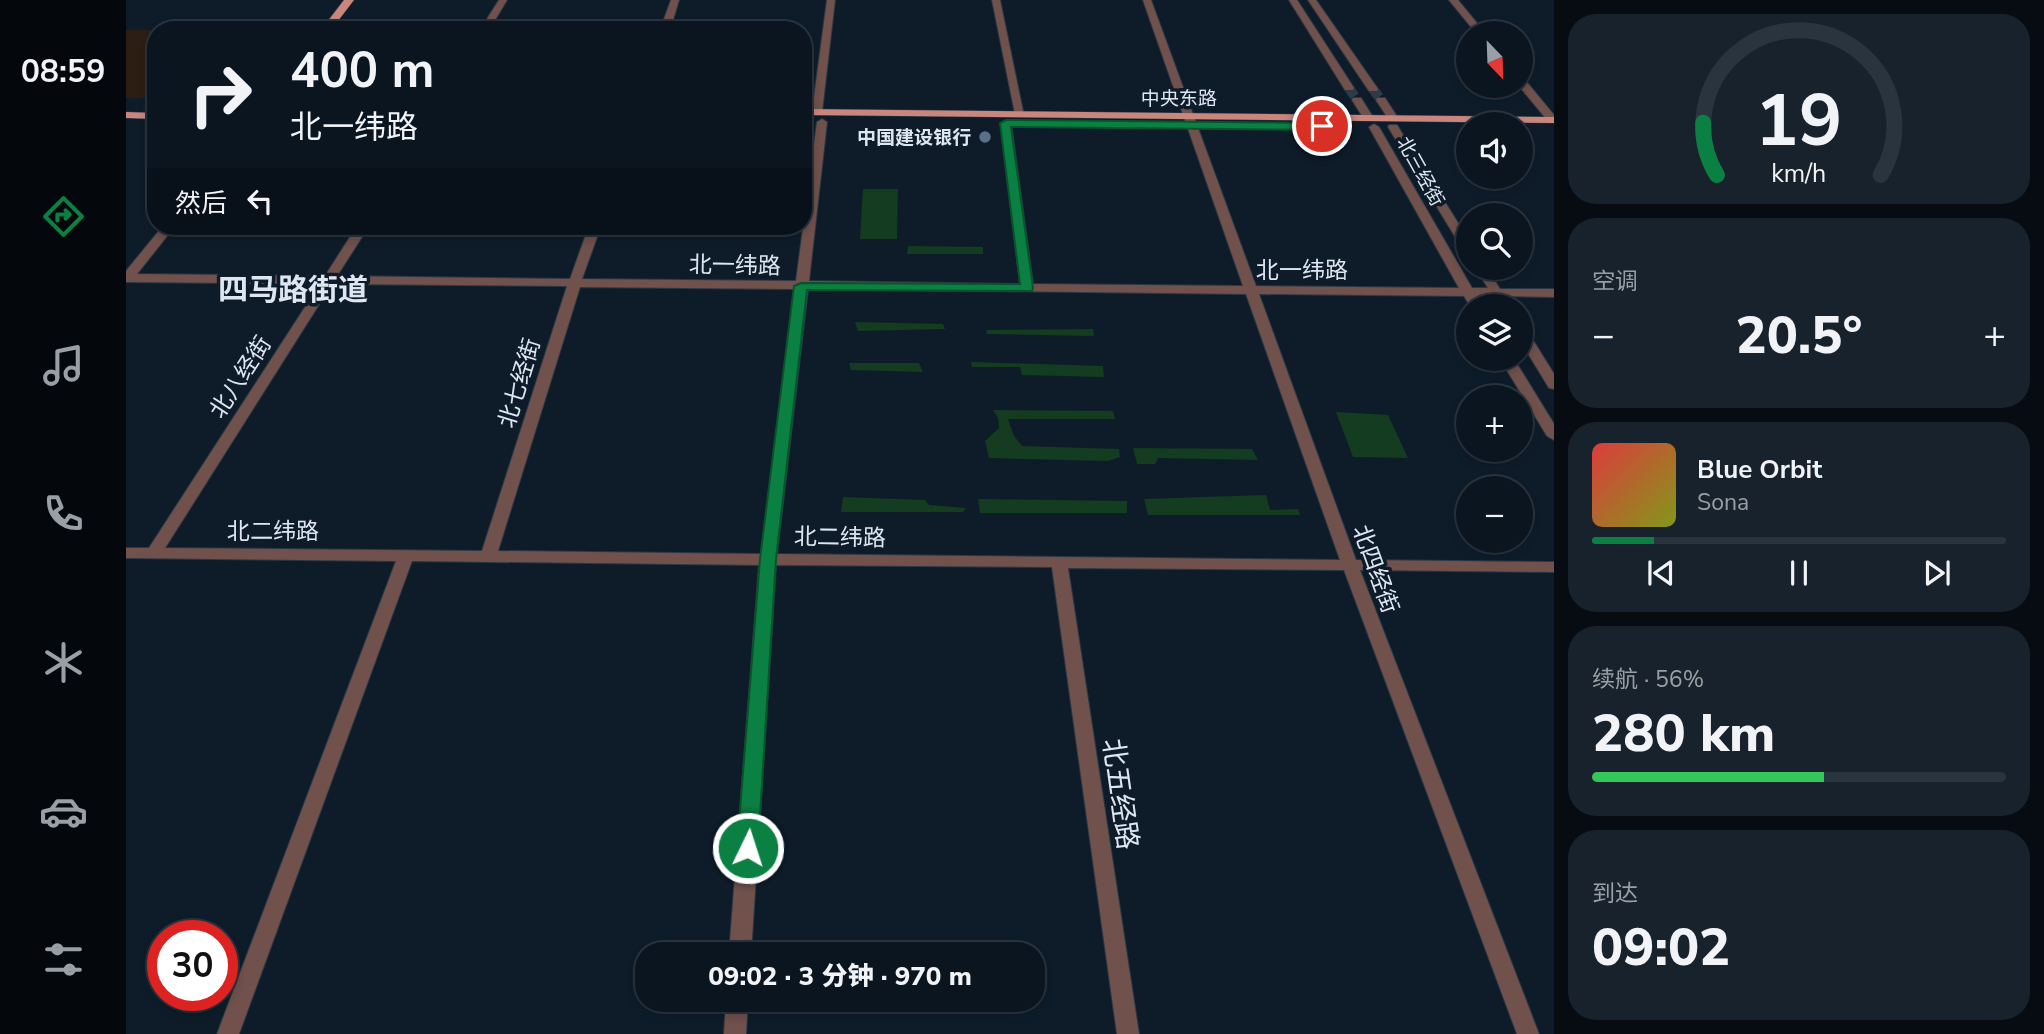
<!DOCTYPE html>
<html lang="zh">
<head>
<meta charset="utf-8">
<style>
	body { margin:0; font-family:"Nunito Sans","Noto Sans SC",sans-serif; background:#18222d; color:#f1f3f6; height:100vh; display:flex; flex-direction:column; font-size:26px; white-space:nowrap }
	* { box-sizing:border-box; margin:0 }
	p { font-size:23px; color:#999fa5 }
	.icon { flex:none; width:38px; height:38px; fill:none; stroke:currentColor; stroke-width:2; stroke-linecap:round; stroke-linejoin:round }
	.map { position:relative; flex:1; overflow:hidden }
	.sheet { display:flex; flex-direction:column; gap:14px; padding:14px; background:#060c12; width:490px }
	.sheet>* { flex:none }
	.top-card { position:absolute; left:21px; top:21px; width:665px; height:214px; border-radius:28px; box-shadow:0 4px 10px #0003,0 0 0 2px #2a343e; background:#0a1520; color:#f1f3f6; overflow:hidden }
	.needle { width:46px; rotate:157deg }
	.controls { position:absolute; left:1330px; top:21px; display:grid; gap:14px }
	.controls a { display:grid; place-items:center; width:77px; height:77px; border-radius:50%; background:#0a1520; box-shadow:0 4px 10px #0003,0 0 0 2px #2a343e; font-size:35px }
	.speed { position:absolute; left:21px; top:920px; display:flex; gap:14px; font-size:35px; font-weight:700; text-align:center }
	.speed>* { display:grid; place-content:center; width:91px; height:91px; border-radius:50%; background:#0a1520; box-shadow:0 4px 10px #0003,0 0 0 2px #2a343e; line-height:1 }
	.speed .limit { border:10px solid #d22; background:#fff; color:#111 }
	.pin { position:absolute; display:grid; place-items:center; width:60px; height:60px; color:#fff; margin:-30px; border:4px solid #fff; border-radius:50%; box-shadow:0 2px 7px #0007 }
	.me { position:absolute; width:77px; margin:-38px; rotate:4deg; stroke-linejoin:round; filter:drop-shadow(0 0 5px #0008) }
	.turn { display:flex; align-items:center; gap:24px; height:147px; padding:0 28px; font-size:32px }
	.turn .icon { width:91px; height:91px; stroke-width:2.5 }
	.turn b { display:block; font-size:49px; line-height:60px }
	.then { display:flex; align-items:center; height:66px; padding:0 28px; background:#0003; gap:14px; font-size:26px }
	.big { font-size:52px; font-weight:800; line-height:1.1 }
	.sheet .card { flex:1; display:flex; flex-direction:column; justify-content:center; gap:10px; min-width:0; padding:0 24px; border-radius:28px; background:#18222d }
	.sheet .dial { align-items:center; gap:0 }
	.dial svg { height:182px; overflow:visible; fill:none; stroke:#2a343e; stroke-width:7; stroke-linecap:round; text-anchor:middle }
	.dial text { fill:#f1f3f6; stroke:none }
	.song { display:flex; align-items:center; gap:21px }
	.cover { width:84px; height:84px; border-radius:10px; background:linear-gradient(135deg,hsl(0 70% 55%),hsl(70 70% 35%)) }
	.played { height:7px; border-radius:4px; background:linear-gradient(90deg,#0b8043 15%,#2a343e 15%) }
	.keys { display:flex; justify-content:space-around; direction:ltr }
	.heat { display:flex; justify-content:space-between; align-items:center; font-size:38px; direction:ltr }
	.charge { height:10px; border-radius:5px; background:linear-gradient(90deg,#34c759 56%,#2a343e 0) }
	.trip { position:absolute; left:509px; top:942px; width:410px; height:70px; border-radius:28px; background:#0a1520; box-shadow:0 4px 10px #0003,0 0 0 2px #2a343e; font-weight:800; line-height:70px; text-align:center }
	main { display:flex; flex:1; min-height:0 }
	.menu { display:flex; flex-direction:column; width:126px; justify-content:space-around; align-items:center; background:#04080d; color:#999fa5 }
	.menu .icon { width:49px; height:49px }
	.menu .selected { color:#0b8043 }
	.menu b { font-size:32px; color:#f1f3f6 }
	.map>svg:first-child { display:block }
	.medical { fill:#2d1e14 }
	.green { fill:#133c20 }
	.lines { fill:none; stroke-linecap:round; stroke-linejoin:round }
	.minor-tunnel { stroke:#2d3a48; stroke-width:10; stroke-dasharray:10 5; stroke-linecap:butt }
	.minor-casing { stroke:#2b3846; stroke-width:2 }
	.major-casing { stroke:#2b3846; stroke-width:1 }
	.minor { fill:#70514c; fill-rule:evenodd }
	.major { fill:#c8867c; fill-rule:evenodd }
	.route { fill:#0b8043; stroke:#07532c; stroke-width:2 }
	.service-dot { fill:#5c6f8a; stroke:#0e1c2a; stroke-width:2.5 }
	.labels { text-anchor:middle; stroke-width:7; stroke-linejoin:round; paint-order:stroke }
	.far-street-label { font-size:19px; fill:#dee7f1; stroke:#0e1c2a }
	.far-poi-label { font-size:19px; font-weight:bold; fill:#dee7f1; stroke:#0e1c2a; text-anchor:end }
	.street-label { font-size:23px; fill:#dee7f1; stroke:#0e1c2a }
	.near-street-label { font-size:28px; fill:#dee7f1; stroke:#0e1c2a }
	.district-label { font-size:30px; font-weight:bold; fill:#dee7f1; stroke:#0e1c2a }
</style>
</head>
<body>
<main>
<nav class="menu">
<b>08:59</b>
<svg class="icon selected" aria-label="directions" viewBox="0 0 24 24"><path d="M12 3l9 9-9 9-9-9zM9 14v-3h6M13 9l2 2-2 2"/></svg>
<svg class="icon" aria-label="music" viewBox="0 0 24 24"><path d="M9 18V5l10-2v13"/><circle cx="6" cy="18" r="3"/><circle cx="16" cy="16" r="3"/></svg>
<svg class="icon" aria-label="phone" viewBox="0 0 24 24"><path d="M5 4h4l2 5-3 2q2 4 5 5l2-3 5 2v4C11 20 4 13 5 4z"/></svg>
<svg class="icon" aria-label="climate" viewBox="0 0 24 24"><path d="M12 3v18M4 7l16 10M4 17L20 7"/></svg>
<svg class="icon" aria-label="car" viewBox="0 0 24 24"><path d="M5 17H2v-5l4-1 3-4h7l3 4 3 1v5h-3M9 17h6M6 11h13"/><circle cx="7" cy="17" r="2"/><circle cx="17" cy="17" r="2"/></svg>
<svg class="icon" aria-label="filters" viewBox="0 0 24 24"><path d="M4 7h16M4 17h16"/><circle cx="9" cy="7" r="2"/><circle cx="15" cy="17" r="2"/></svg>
</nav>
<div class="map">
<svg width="1428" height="1034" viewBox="0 0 1428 1034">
	<rect width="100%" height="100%" fill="#0e1c2a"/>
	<path class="medical" d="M0,30H30V98H0Z"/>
	<path class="green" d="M737,189H772L771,239H734Z
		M782,246L857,247V254H781Z
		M729,322L817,324L819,329L732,331Z
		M967,329L968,336L861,334L860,330Z
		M845,362L977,366L978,377L896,375L894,367H846Z
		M723,363H793L797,372L725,370Z
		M867,410L987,411L989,419H882L888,436L896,446L993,449L994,457L982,461L863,458L859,441L873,428L872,418Z
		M1210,412L1262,415L1282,458L1227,457Z
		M1007,448L1126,449L1132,460L1032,458L1029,464H1011Z
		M1140,495L1144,510L1172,509L1174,515H1022L1018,499Z
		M717,497L799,500L803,505L840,508L837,512H715Z
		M852,499L1001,501V513H854Z"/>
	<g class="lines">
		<path class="minor-tunnel" d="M1223,88L1231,100
			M1247,89L1255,100"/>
		<defs>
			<path id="minor" d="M373,0H381L363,30H354Z
				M545,0H553L544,30H534Z
				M701,0H709L696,112L691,115L686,112Z
				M866,0H874L898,116L889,114Z
				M1017,0H1025L1130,286L1333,288L1243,127L1248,124L1253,127L1346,288H1362L1349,268H1361L1374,289H1428V297L1379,296L1385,306H1373L1366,296H1351L1356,306H1344L1338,296L1133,294L1230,560L1428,562V572L1234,570L1413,1034H1391L1218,570L942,568L1013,1034H991L926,567L650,565L625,954H603L633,565L286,561L113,1034H91L270,561L0,558V548H23L194,284L0,282V271L37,226H49L11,274L199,276L231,226H243L211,276L444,279L463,226H475L456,279L670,281L691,122L696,119L701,122L683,281L894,284L875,123L880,120L885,123L907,284L1117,286ZM206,284L441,286L356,551L39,548ZM454,287L669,289L635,554L372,551ZM682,289L1120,294L1214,560L651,554Z
				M1163,0H1171L1228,88L1227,90H1219Z
				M1182,0H1190L1252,89L1251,91H1243Z
				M1323,0H1332L1359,33H1350Z
				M1395,79L1399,80L1428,115V122L1422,121L1393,86Z
				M1227,98H1235L1247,117L1246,119H1238L1226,100Z
				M1251,98H1259L1272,118L1271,120H1263L1250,100Z
				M1263,125H1271L1342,239V252L1336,248L1262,127Z
				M1395,328L1400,329L1428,374V389L1423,388L1395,342Z
				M1374,359H1388L1428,424V440L1421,436Z
				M600,999H622L620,1034H598Z"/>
			<path id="major" d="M218,0H228L205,30H195Z
				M677,109L1428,117V123L677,115Z
				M0,112L30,113V119L0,118Z"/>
		</defs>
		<use href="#minor" class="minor-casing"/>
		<use href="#major" class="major-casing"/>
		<use href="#minor" class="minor"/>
		<use href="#major" class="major"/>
	</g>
	<path class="route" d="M880,120L1196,123L1201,126L1196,130L885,127L907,288L906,291L681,290L650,559L632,848L629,854L622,857L614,854L611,848L634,559L668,286L675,283L894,284L874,123Z"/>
	<circle class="service-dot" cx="859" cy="137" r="7"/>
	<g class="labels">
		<g class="far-street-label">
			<text x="1053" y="105">中央东路</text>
			<text transform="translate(1295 171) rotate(61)" y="7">北三经街</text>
		</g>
		<g class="far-poi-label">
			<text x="845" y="144">中国建设银行</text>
		</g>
		<g class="street-label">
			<text transform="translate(609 265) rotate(1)" y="8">北一纬路</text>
			<text x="1176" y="278">北一纬路</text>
			<text transform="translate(114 377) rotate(-57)" y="8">北八经街</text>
			<text transform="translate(393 383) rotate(-73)" y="8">北七经街</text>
			<text x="147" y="539">北二纬路</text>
			<text transform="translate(714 537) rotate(1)" y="8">北二纬路</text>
			<text transform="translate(1250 569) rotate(70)" y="8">北四经街</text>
		</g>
		<g class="near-street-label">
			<text transform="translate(995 794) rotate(82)" y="10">北五经路</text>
		</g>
		<g class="district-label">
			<text x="167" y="300">四马路街道</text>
		</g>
	</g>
</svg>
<div class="controls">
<a><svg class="needle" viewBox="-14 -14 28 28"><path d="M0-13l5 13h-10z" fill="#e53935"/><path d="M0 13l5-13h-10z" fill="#999fa5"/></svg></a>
<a><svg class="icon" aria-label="sound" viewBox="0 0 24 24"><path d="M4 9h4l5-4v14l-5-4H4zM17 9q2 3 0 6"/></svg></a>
<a><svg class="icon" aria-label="search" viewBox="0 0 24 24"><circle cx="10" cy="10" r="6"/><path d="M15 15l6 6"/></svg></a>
<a><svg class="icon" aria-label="layers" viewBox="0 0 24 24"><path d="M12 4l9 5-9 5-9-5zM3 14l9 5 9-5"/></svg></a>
<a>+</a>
<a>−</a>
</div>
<div class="speed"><div class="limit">30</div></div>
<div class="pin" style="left:1196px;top:126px;background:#d93025"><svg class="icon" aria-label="arrive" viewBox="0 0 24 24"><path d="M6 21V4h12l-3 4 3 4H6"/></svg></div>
<svg class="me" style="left:622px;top:848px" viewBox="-20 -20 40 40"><circle r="17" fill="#0b8043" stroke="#fff" stroke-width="3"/><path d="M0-11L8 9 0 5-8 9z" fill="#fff"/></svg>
<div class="trip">09:02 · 3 分钟 · 970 m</div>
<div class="top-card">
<div class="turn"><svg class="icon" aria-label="right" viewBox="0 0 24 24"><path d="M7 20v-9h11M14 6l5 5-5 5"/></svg><div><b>400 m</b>北一纬路</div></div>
<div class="then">然后<svg class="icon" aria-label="left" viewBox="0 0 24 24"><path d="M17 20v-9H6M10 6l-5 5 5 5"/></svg></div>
</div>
</div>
<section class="sheet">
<div class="card dial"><svg viewBox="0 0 100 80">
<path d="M14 69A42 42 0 1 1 86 69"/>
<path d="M14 69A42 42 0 0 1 8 46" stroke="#0b8043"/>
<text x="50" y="56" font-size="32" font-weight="700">19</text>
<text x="50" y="72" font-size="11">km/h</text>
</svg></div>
<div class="card"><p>空调</p>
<div class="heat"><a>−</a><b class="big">20.5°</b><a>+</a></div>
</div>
<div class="card">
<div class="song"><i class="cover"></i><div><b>Blue Orbit</b><p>Sona</p></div></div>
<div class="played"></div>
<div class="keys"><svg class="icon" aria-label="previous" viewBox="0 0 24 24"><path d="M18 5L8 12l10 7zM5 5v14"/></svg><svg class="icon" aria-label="pause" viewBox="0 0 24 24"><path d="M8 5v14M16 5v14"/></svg><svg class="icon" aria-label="next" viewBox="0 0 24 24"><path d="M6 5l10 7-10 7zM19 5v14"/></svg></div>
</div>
<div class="card"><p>续航 · 56%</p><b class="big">280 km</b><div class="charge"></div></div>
<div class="card"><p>到达</p><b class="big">09:02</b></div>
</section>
</main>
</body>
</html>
